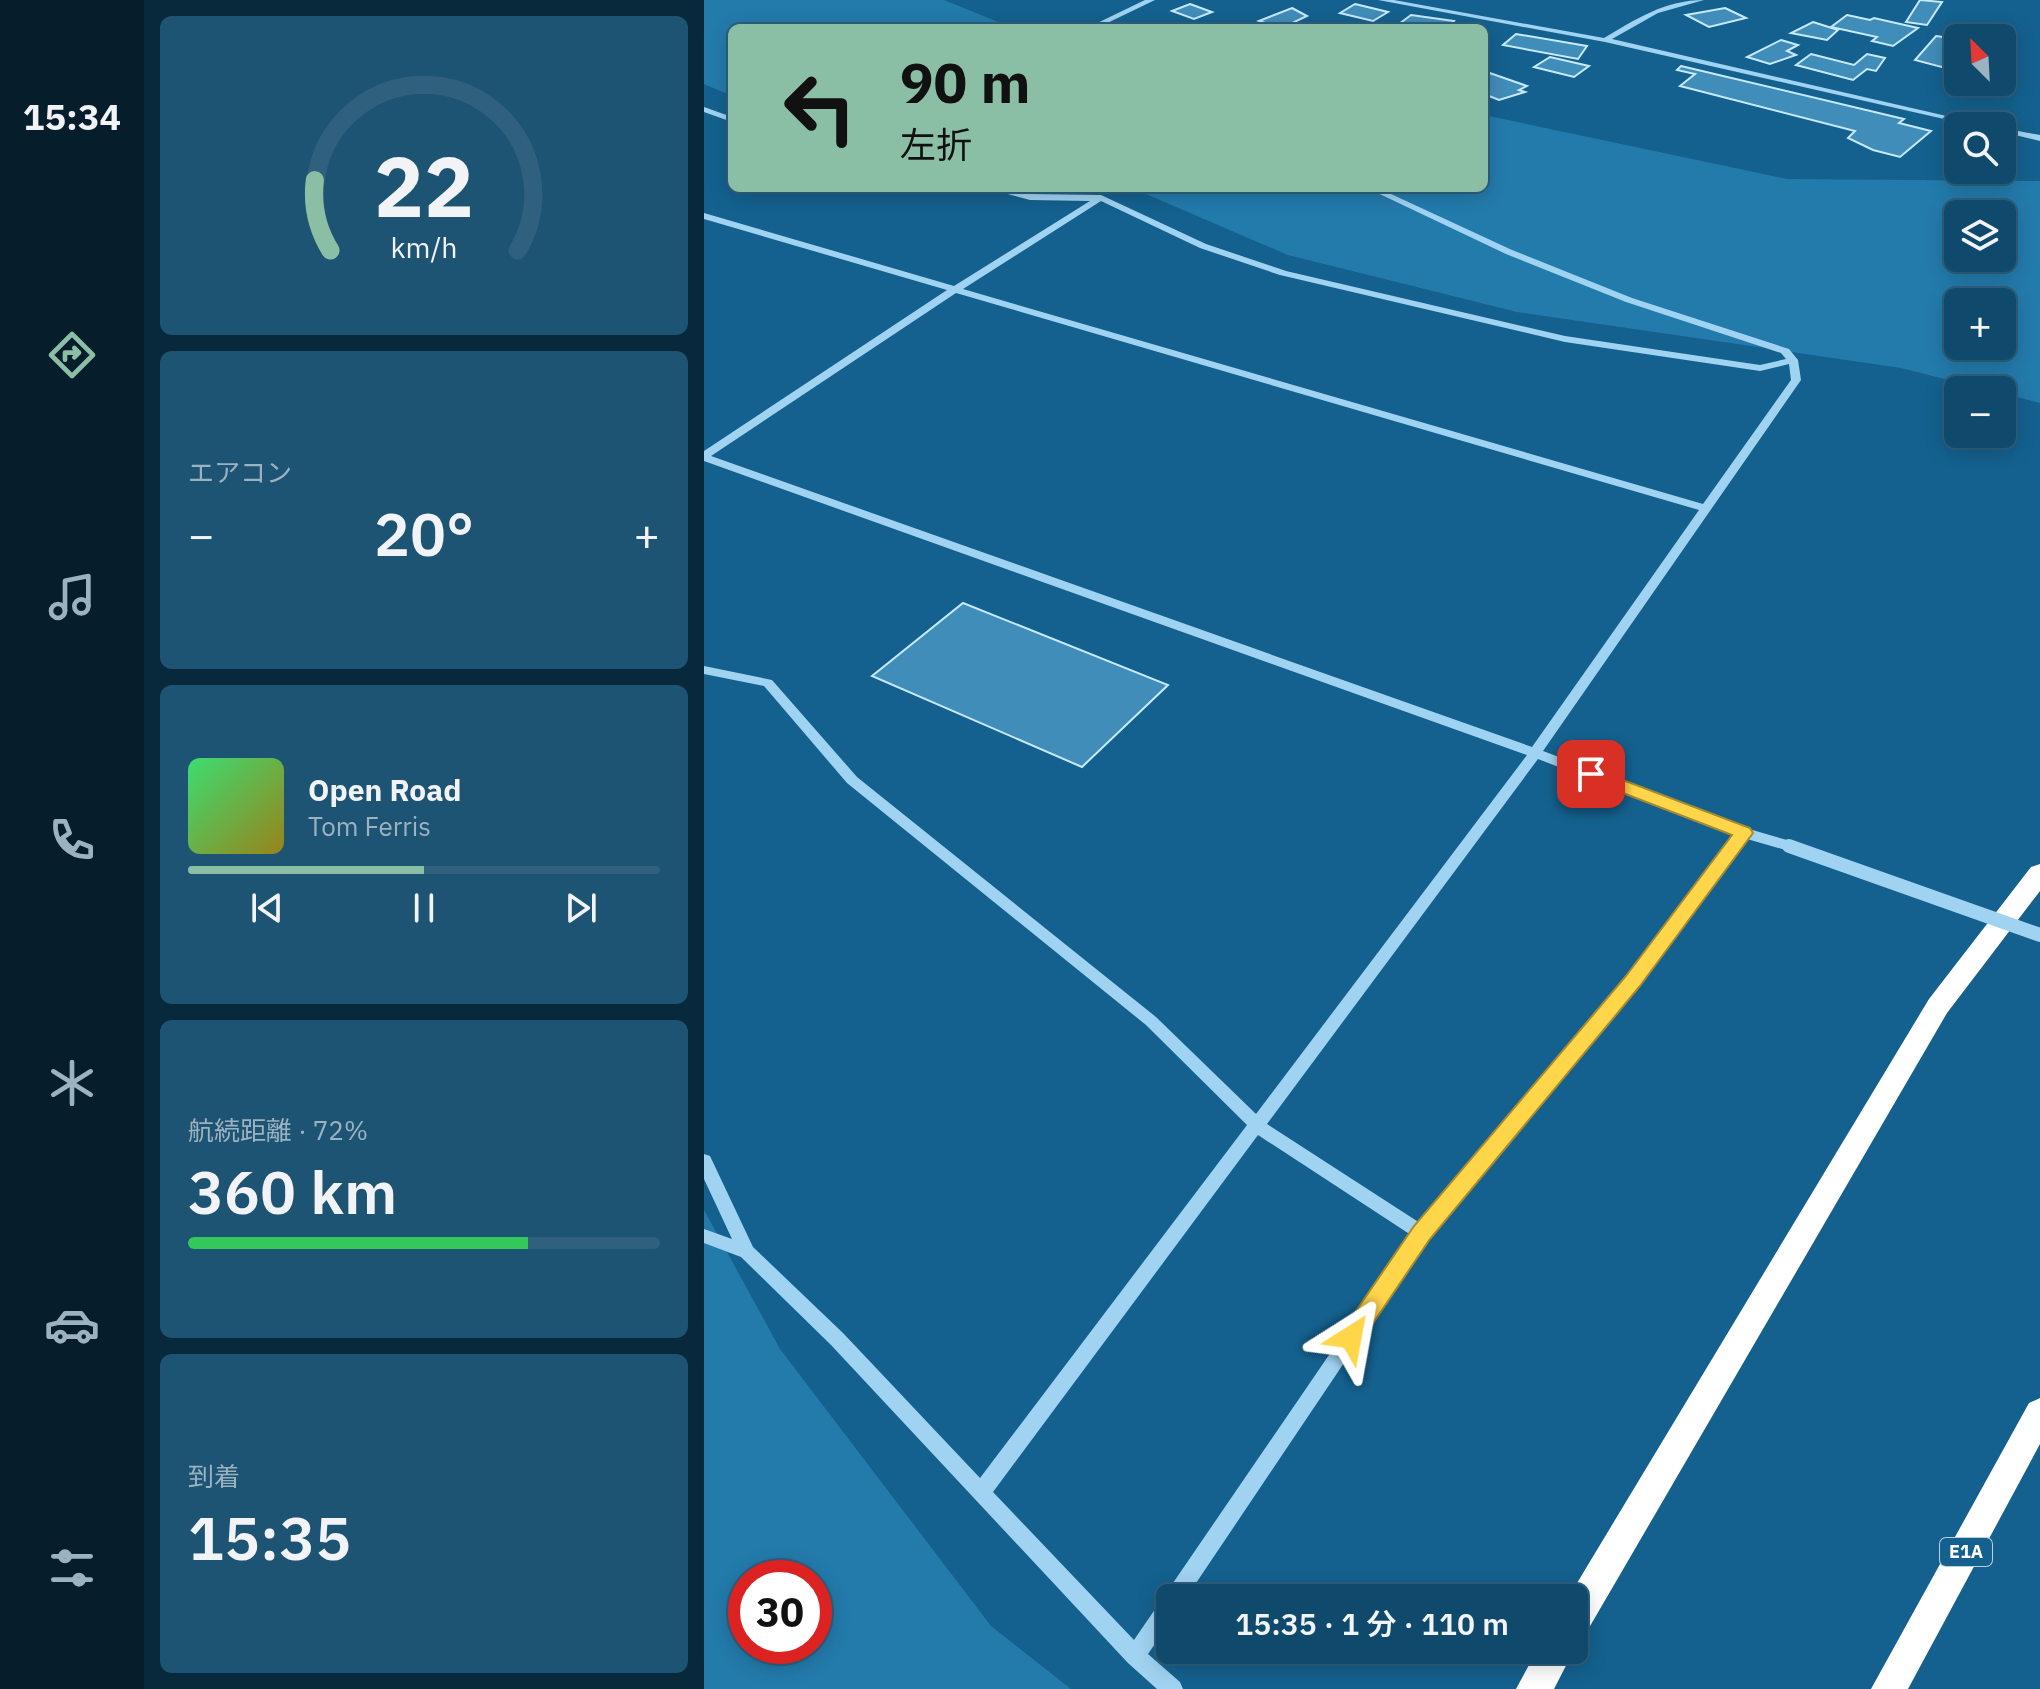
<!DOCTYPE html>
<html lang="ja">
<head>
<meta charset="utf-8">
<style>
	body { margin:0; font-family:"IBM Plex Sans","Noto Sans JP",sans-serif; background:#1d5373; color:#f1f3f6; height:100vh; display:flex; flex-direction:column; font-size:30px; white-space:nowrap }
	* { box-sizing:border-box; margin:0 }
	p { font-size:26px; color:#9bb2c1 }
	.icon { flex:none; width:44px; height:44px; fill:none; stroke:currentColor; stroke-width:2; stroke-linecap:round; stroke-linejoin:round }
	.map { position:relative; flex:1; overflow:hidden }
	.drawer { display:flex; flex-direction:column; gap:16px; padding:16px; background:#08283b; width:560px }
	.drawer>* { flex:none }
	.hud { position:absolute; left:24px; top:24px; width:760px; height:168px; border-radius:12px; box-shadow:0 4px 20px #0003,0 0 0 2px #2f617e; background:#8abfa5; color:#111; overflow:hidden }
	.needle { width:52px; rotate:336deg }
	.tools { position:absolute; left:1240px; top:24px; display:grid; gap:16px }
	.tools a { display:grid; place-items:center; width:72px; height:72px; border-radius:12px; background:#0f496b; box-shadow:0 4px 20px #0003,0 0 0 2px #2f617e; font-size:40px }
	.speed { position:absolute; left:24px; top:1560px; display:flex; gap:16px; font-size:40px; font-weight:700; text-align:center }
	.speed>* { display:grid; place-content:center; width:104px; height:104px; border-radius:50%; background:#0f496b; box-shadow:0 4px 20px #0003,0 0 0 2px #2f617e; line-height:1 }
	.speed .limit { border:12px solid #d22; background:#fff; color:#111 }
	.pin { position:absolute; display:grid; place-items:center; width:68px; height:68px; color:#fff; margin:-34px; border-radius:16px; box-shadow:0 4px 12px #0006 }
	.me { position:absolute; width:88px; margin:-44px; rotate:34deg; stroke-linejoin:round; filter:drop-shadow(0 0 6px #0008) }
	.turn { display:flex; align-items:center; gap:28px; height:168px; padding:0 40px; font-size:36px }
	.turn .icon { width:104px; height:104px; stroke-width:2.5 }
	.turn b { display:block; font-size:56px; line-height:68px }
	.big { font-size:60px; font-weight:600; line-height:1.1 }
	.drawer .tile { flex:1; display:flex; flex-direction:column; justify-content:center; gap:12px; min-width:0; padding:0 28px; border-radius:12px; background:#1d5373 }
	.drawer .dial { align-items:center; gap:0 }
	.dial svg { height:208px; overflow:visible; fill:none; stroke:#2f617e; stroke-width:7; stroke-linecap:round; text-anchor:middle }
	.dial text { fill:#f1f3f6; stroke:none }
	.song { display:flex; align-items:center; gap:24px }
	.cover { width:96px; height:96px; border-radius:12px; background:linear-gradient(135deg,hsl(140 70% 55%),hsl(50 70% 35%)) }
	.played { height:8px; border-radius:4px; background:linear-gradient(90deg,#8abfa5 50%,#2f617e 50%) }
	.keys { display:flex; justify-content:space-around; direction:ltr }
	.heat { display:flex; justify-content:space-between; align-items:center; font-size:44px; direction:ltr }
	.charge { height:12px; border-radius:6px; background:linear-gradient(90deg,#34c759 72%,#2f617e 0) }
	.trip { position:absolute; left:452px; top:1584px; width:432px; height:80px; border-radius:12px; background:#0f496b; box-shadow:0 4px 20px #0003,0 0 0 2px #2f617e; font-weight:600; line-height:80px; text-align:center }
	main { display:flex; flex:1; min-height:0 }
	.tab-bar { display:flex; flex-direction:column; width:144px; justify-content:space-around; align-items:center; background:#061d2b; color:#9bb2c1 }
	.tab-bar .icon { width:56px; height:56px }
	.tab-bar .selected { color:#8abfa5 }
	.tab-bar b { font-size:36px; color:#f1f3f6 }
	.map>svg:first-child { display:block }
	.green { fill:#237bac; fill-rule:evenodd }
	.building { fill:#418db9; stroke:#c7e9fc; stroke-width:2 }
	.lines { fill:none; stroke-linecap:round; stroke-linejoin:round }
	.minor { fill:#a0d3f1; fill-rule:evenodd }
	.highway { fill:#fff; fill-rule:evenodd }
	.minor-bridge { stroke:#a0d3f1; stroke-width:14 }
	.route { fill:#ffd54a; stroke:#a68a30; stroke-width:2 }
	.labels { text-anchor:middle; stroke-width:8; stroke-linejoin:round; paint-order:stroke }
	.shield { fill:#14618f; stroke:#b8d0dd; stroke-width:2 }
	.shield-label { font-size:18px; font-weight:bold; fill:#fff }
</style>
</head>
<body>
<main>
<nav class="tab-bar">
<b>15:34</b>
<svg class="icon selected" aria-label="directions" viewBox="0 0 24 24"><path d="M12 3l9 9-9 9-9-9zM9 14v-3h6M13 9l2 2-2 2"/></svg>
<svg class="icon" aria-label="music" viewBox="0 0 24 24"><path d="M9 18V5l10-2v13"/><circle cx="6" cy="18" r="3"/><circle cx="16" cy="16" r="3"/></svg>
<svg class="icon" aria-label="phone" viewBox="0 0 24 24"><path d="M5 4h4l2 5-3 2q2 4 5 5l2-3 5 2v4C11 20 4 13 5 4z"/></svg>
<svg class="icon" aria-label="climate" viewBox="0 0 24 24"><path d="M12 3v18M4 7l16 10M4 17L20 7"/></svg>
<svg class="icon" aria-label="car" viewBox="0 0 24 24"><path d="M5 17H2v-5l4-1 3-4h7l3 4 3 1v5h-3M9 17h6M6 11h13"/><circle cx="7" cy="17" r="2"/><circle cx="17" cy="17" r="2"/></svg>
<svg class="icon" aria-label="filters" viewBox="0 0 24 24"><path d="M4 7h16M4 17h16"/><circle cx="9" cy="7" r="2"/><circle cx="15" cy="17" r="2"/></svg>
</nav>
<section class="drawer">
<div class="tile dial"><svg viewBox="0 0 100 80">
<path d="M14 69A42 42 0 1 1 86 69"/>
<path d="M14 69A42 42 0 0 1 8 42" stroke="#8abfa5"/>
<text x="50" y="56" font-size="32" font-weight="700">22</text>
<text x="50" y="72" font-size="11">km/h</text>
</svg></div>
<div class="tile"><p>エアコン</p>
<div class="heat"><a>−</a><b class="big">20°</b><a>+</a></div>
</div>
<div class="tile">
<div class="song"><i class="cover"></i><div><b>Open Road</b><p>Tom Ferris</p></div></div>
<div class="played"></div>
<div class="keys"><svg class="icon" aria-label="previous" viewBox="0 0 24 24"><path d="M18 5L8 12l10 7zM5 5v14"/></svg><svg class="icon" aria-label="pause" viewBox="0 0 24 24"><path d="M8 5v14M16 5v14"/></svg><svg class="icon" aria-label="next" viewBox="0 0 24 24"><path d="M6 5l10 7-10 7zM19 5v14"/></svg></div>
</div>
<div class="tile"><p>航続距離 · 72%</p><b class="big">360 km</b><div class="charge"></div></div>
<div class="tile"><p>到着</p><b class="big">15:35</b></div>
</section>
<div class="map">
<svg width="1336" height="1689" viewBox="0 0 1336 1689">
	<rect width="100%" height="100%" fill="#14618f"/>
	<path class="green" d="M0,0H240L309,28H28V96L0,84Z
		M780,115L1083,179L1336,181V403L1298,393V390H1284L1197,368L813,312L584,255L428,188H780ZM1254,214H1298V258H1254ZM1254,302H1298V346H1254Z
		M0,1210L76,1349L287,1626L367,1689H0ZM42,1578H110V1646H42Z"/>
	<path class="building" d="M1216,0L1238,2L1223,25L1202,22Z
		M486,4L508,12L490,19L468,11Z
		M651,4L684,12L669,21L636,13Z
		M588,8L603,16L578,28L555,21Z
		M1021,8L1042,18L1005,27L982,15Z
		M707,15L750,21L744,28L695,24Z
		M1143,15L1166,20L1170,18L1214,28L1189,46L1168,41L1173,37L1127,27Z
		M1109,22L1134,30L1123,40L1087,33Z
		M812,34L883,46L874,59L799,45Z
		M1232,36L1254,39V59L1245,69L1211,60Z
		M1077,40L1094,45L1083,51L1092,55L1066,64L1043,57Z
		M1107,54L1150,65L1163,54L1181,58L1172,71L1163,69L1149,80L1092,65Z
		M846,57L885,66L870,77L830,67Z
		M977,66L1200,119L1195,123L1227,131L1196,157L1169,150L1144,138L1151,131L976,86L991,74L973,70Z
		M780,71L823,86L815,90L821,92L795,100L780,94Z
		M259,603L464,685L378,767L168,676Z"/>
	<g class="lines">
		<path class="minor" d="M441,0H451L393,28H383Z
			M674,0H690L900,38C932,19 961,0 1000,0L954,13L908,39L1286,126H1271L901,42Z
			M0,107L28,117V122L0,112Z
			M1298,128L1336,135V141L1298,132Z
			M281,188H297L326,194L397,195L502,244L582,271L861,336L1056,365L1082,359L1077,353L922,302L802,254L663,188H674L808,250L928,298L1085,349L1094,360L1097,380L839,751L1045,829L1090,842L1092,846L1085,851L1043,839L934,985L724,1238L482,1598H466V1622L444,1654L476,1682L479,1689H453L424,1663L127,1345L37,1257L0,1243V1229L28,1239L0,1179V1154L6,1156L49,1247L139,1333L276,1478L543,1125L442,1025L143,783L60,686L0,674V666L68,680L153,777L452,1017L552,1114L823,755L0,461V451L243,290L0,219V213L250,286L386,201L326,200ZM397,201L496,248L576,275L861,342L1056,371L1085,364L1087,380L999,504L259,289ZM252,293L995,510L828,747L7,456ZM834,759L1031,835L924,977L716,1223L563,1124ZM554,1135L707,1235L430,1640L289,1492Z"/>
		<path class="highway" d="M1336,864V891L1243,1013L882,1633L870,1638V1598H864L1225,999L1327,867Z
			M1336,1398V1444L1204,1689H1167L1325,1403Z
			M870,1649V1650L850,1689H812L833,1650Z"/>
		<path class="minor-bridge" d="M1085,846L1336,935"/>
	</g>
	<path class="route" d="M887,768L1046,828L1049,833L936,986L726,1239L655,1344L647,1348L639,1344L635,1337L639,1330L710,1226L922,976L1028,835L880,778V770Z"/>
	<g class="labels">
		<rect class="shield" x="1236" y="1538" width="52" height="28" rx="6"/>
		<g class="shield-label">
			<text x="1262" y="1558">E1A</text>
		</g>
	</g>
</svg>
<div class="tools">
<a><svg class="needle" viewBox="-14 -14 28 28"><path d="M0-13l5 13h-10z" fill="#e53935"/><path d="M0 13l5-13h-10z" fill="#9bb2c1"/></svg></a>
<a><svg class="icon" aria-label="search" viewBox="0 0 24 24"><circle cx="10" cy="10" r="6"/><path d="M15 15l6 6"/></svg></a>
<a><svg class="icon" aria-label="layers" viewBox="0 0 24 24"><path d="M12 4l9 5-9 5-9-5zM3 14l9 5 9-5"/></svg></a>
<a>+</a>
<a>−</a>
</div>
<div class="speed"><div class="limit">30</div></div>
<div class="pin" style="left:887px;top:774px;background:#d93025"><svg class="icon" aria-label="arrive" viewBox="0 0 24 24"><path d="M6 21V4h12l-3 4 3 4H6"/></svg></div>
<svg class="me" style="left:647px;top:1337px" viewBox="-20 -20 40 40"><path d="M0-17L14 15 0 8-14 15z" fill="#ffd54a" stroke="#fff" stroke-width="4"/></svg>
<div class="trip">15:35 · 1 分 · 110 m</div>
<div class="hud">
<div class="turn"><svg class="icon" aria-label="left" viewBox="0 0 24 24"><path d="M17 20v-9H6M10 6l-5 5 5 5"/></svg><div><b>90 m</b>左折</div></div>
</div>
</div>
</main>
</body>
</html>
